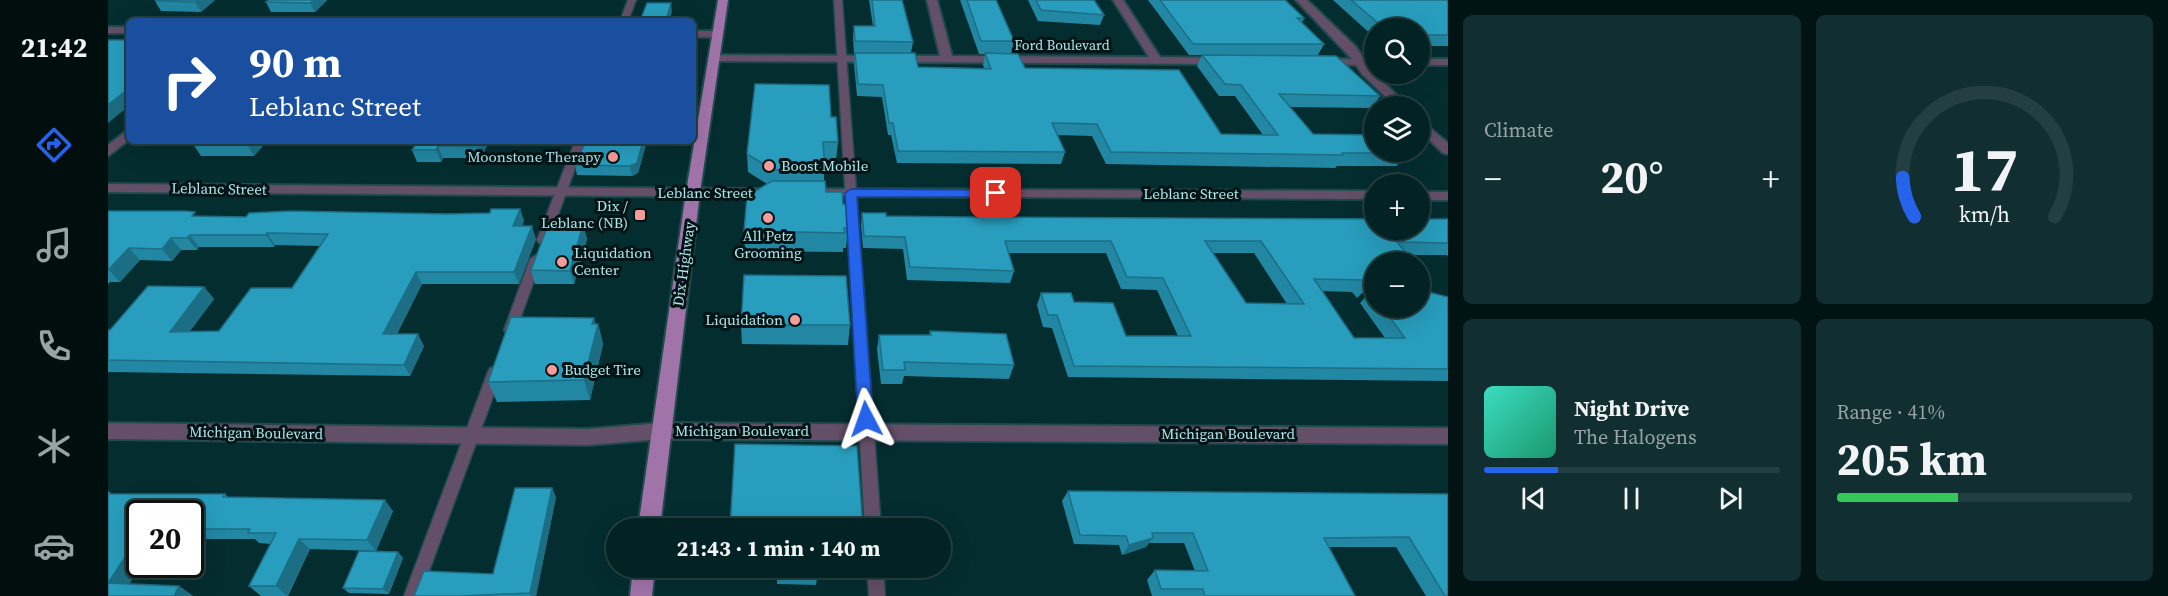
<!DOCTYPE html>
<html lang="en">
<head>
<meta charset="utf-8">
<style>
	body { margin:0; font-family:"Source Serif 4",serif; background:#112f31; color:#f1f3f6; height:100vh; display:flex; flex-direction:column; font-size:22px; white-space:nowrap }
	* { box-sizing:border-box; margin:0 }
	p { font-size:20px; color:#97a4a6 }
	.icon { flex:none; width:33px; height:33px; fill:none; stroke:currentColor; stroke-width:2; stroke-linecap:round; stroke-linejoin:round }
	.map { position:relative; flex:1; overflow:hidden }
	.side { display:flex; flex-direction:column; gap:15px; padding:15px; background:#021314; width:720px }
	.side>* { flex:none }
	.hud { position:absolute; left:18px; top:18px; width:570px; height:126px; border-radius:9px; box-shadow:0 6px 24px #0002,0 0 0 2px #243f41; background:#1a4fa0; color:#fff; overflow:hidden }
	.fabs { position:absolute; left:1256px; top:18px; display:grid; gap:12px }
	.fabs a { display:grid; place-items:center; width:66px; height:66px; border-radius:50%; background:#032224; box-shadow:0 6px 24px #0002,0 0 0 2px #243f41; font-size:30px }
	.speed { position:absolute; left:18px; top:500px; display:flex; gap:12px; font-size:30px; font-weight:700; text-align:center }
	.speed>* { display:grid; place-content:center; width:78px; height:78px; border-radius:50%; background:#032224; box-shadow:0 6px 24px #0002,0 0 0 2px #243f41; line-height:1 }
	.speed .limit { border:3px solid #111; border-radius:9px; background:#fff; color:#111 }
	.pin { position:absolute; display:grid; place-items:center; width:51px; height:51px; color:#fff; margin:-26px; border-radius:12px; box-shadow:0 3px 9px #0006 }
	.me { position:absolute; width:66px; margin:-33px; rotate:356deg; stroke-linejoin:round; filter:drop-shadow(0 0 4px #0008) }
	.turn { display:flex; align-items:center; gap:21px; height:126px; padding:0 24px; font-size:27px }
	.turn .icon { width:78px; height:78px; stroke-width:2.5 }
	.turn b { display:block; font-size:42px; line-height:51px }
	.big { font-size:45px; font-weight:700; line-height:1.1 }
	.side .tile { flex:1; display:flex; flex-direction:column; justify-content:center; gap:9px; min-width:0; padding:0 21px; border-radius:9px; background:#112f31 }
	.side .dial { align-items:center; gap:0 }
	.dial svg { height:156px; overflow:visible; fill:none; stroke:#243f41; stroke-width:7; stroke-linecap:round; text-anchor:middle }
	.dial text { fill:#f1f3f6; stroke:none }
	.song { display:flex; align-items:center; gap:18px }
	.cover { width:72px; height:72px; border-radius:9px; background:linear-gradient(135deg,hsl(170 70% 55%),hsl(160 70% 35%)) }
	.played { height:6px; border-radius:3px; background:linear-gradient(90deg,#2563eb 25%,#243f41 25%) }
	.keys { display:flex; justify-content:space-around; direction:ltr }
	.heat { display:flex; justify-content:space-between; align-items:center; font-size:33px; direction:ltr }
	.charge { height:9px; border-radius:4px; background:linear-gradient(90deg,#34c759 41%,#243f41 0) }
	.side .tiles { flex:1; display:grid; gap:15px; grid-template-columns:repeat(2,1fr) }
	.trip { position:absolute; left:498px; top:518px; width:345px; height:60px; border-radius:30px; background:#032224; box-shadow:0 6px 24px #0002,0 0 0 2px #243f41; font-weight:700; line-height:60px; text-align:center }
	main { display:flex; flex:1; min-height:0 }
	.menu { display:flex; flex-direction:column; width:108px; justify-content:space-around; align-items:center; background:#010e0e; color:#97a4a6 }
	.menu .icon { width:42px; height:42px }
	.menu .active { color:#2563eb }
	.menu b { font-size:27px; color:#f1f3f6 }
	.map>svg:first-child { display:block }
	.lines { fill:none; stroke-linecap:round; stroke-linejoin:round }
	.service-casing { stroke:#204a4e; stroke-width:3 }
	.minor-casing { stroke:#204a4e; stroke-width:4 }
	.primary-casing { stroke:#204a4e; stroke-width:4 }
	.service { fill:#644f68; fill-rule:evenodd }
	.minor { fill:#644f68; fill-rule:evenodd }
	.primary { fill:#a174a9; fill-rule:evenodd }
	.wall { fill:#2287a3; fill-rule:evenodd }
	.shaded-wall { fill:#1c6e84 }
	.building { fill:#289dbd; stroke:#1c6e84; stroke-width:1.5; fill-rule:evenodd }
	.route { fill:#2563eb; stroke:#184099; stroke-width:1.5 }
	.poi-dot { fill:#f59b99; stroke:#001416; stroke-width:2 }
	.labels { text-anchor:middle; stroke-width:6; stroke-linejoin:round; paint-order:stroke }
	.far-street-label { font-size:14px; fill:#b0e5e9; stroke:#001416 }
	.poi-label { font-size:15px; fill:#b0e5e9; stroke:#001416; text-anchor:end }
	.street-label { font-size:15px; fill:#b0e5e9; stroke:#001416 }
</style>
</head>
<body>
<main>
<nav class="menu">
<b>21:42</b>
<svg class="icon active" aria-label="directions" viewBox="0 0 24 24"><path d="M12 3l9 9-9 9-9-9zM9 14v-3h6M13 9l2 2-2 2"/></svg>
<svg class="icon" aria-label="music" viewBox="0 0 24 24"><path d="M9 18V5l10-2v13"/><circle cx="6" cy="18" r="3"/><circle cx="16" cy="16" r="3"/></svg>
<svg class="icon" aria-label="phone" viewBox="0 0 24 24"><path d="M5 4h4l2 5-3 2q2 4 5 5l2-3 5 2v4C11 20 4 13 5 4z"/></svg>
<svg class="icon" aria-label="climate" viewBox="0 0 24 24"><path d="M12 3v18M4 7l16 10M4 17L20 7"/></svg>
<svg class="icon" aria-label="car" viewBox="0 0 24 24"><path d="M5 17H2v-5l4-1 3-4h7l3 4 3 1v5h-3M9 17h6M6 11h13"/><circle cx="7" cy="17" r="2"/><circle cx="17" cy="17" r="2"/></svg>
</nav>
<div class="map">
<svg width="1340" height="596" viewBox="0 0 1340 596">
	<rect width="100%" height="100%" fill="#042d30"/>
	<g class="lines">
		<defs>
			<path id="service" d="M520,0H528L520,21H512Z
				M726,0H734L773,528H757Z
				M467,141H477L441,240L439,243H431L429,240Z
				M428,255L434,259L408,330L406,333H398L396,330L422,259Z
				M387,367L392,368L394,372L312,596H296L380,372L382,368Z
				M759,567H775L777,596H761Z"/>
			<path id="minor" d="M819,0H829L844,56L1041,57L1005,0H1015L1052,57L1112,58L1118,61L1112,64L606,61L600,58L606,55L832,56Z
				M1188,0H1199L1248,47L1256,59H1266V65H1260L1263,70L1300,106H1287L1254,74L1248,65L1209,64L1207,62L1213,59H1244Z
				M0,27H21V33H0Z
				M585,31H610L615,34L610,37H585Z
				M1311,59H1340V65H1311Z
				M1311,119L1340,143V154L1335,153L1311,130Z
				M21,129V140L0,156V145Z
				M0,184L665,189L672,193L665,197L0,192Z
				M712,189L1266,191V199L707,196L705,193Z
				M1311,192H1340V200H1311Z
				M0,423L480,429L553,423L1340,428V444L553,439L480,445L0,439Z"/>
			<path id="primary" d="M610,0H620L592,192L552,528H530L578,192Z
				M525,567H547L544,596H522Z"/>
		</defs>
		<use href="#service" class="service-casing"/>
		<use href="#minor" class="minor-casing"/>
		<use href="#primary" class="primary-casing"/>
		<use href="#service" class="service"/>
		<use href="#minor" class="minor"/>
		<use href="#primary" class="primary"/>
	</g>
	<path class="wall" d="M107,0L93,12L53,11L47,1Z
		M161,0H219L207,12H163L158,2Z
		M761,0H794L805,42L803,53L810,67L876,68L875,65L877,54H871L852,0H888L906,41L903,54L917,68L1113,134L1155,135L1127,96H1111L1089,66L1094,55H1081L1040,0H1177L1196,18L1194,23L1216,44L1210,55L1272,96L1264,108L1181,107L1205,134L1297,153L1289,166H1229L1227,168L998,164L984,136L949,135L957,152L953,164L789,163L783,135H780L774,97L749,96L746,64L747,53H746L745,38L746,26H765Z
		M920,0H986L996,15L992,25L930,21Z
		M1225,0H1340V46H1311V28H1266V37Z
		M723,117L730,142L728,160H716V181L718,192L735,204L740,228L738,248H735V252L637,251L636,231L659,184L640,172L639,154Z
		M159,141L146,156H93L85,144Z
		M310,141H381L373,158H335L333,162H309L304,150Z
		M478,141H539L530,173L524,176L469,175L467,165Z
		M412,209L416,221L414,226L428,239L411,284H314L289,334L316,346L302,376L0,372V330L96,287L106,299L82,331H111L184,288L213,246L167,245L166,247H91L89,250H73L64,261L32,260L12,282H2L0,284V211L90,216L138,217L382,213Z
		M754,213L778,216L855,217L1340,219V257L1339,255H1300L1266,262V308H1311L1320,292L1340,297V381L960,377L944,328L935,327L929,305L933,293L966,302L1018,336H1070L1049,290L1013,289L998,253H900L906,271L902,283L799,280L795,249L755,248L753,225ZM1105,253H1146L1179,304L1138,303ZM1214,291L1244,292L1249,298L1254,293H1261L1252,303L1277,338H1246Z
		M475,225L479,239L466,284H427L423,270Z
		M488,324H490L495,344L482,400L389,402L380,382Z
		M633,325H742L740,345L634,344Z
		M822,331L906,365L901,379L796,376L794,384H773L769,349L771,335H821Z
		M0,491L4,494H117L120,497L285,511L268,551L202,549L180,596H153L141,586L163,544L151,543L147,539H82V513H32L21,584L71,586L85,596H0Z
		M960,491L1340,494V596H1318L1288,547H1221L1247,596H1044L1039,580L1047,570L1087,571L1076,543H1041L1038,547L1014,555L1011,545L966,544L954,501Z
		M448,497L428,596H306L385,574Z
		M290,552L295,558L281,594L241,593L235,588Z
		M623,567H753L752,570L729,569L728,578H709L708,585L669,584V578H649V570L623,569Z"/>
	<path class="shaded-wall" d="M89,0H107L93,12L87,2Z
		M205,0H219L207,12L202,3Z
		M563,3L564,12L561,21H558Z
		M19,90L21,93V106L0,123V105Z
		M142,141H159L146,156L139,144Z
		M372,141H381L373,158L369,147Z
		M535,141H539L530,173L524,176L522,166Z
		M330,146L335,158L333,162L328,150Z
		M412,209L416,221L409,238L405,226Z
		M475,225L479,239L466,284L462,271Z
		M424,226L428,239L411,284L406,272Z
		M159,233L167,245L166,247L158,235Z
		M82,235L91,247L89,250L79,238Z
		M63,238L73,250L64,261L54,249Z
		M21,248L32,260L12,282L1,270Z
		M308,272L314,284L282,346L275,334Z
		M96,287L106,299L72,344L62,332Z
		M486,318L489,329L490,324L495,344L482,400L476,380L484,324Z
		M310,334L316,346L302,376L296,365Z
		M444,488L448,497L428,596H423L422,593Z
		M277,500L285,511L268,551L259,540Z
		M32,534V564H34L16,593L0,583Z
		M1045,538L1038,547L1014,555L1021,545Z
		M191,539L202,549L179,596L168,586Z
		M290,552L295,558L281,594L275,589Z
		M71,586L85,596H66Z"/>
	<path class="building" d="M49,0H89L87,2L47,1Z
		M161,0H205L202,3L158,2Z
		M764,0H794L805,42L747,41L746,26H767Z
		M859,0H888L906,41H873Z
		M928,0H986L996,15L933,10Z
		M1052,0H1177L1196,18H1189L1216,44H1085Z
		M1243,0H1340V35H1311V28H1276Z
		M539,3H563L558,21H532Z
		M0,40H21V90H19L0,105Z
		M747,53H807L810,67L883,69L877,53L910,54L917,68L1071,70L1113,134L1160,135H1170L1133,85L1117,84L1094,55L1228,56L1272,96L1171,94L1205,134L1266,135V152H1296L1297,153H1234L1235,155L1003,152L989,124L944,123L957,152L790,151L785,123H781L775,85L750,84Z
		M647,84L721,85L723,117H728L730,142H715L717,170H666L639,154Z
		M89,141H142L139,144H85Z
		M310,141H372L369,147L330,146L328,150H304Z
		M478,141H535L529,163L522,166L467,165Z
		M664,181H717L718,192H734L735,204L739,205L740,228H736L737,233L636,231L639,196Z
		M383,209H412L405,226H424L406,272H308L275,334H310L296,365L0,360V330H2L40,286L96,287L62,332L111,331L143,288H184L220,234L159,233L158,235H82L79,238H63L54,249L21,248L0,270V211H77L87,212L84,216L138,217L141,213L182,211L341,214L382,213Z
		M754,213H778V216L855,217L1266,219V230H1311V219H1340V243L1289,242L1306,262H1266V281H1262L1259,286L1254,280L1206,279L1246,338H1297L1275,308H1311V268L1322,281L1320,292L1340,297V369L966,366L949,315H940L933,293H963L966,302L1005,303L1018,336H1083L1055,278L1019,277L1003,241H897L906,271L802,267L797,237L756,236ZM1097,241H1153L1196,304L1138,303Z
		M440,225H475L462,271L423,270Z
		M636,275L738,276L742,325H633Z
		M403,317L486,318L484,324H490L476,380L380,382Z
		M822,331L898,334L906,365L796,362L797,370H775L771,335H823Z
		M627,444L749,446L755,528H622Z
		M407,488H444L422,593L353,596H306L316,571L385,574Z
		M960,491L1340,494V596H1337L1301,537L1216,538L1247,596H1097L1095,589H1053L1047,570L1100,571L1085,533H1044L1045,538L1021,545L1018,536L972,535Z
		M0,494H117L115,497L277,500L259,540L191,539L168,586H141L168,533H140L142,529H82V513H32V534L0,583L71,586L66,596H0Z
		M251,551L290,552L275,589L235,588Z"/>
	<path class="route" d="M743,189L888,190L893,193L888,197H749L765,419L758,426L750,419L737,193Z"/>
	<g class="poi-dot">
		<circle cx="505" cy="157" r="6"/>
		<circle cx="661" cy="166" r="6"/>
		<rect x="526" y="209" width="12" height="12" rx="3"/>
		<circle cx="660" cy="218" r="6"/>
		<circle cx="454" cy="262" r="6"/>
		<circle cx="687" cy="320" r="6"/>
		<circle cx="444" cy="370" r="6"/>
	</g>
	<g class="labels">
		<g class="far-street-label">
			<text x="954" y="50">Ford Boulevard</text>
		</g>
		<g class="poi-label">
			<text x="493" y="162">Moonstone Therapy</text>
			<text x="673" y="171" text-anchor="start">Boost Mobile</text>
			<text x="520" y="211">Dix /<tspan x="520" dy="17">Leblanc (NB)</tspan></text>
			<text x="660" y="241" text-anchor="middle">All Petz<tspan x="660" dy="17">Grooming</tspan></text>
			<text x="466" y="258" text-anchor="start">Liquidation<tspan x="466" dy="17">Center</tspan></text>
			<text x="675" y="325">Liquidation</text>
			<text x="456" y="375" text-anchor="start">Budget Tire</text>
		</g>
		<g class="street-label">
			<text transform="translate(111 189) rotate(1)" y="5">Leblanc Street</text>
			<text x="597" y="198">Leblanc Street</text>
			<text x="1083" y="199">Leblanc Street</text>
			<text transform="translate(576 264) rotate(-82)" y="5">Dix Highway</text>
			<text x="634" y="436">Michigan Boulevard</text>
			<text transform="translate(148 433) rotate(1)" y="5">Michigan Boulevard</text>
			<text x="1120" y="439">Michigan Boulevard</text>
		</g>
	</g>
</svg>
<div class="fabs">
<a><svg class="icon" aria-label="search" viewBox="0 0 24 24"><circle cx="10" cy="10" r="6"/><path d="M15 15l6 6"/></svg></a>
<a><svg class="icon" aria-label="layers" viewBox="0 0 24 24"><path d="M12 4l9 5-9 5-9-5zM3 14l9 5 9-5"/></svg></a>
<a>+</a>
<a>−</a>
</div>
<div class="speed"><div class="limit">20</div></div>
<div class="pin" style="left:888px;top:193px;background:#d93025"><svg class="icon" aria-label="arrive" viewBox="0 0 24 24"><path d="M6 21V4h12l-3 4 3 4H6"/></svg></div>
<svg class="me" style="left:758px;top:419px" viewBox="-20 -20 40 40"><path d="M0-17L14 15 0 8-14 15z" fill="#2563eb" stroke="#fff" stroke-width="4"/></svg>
<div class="trip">21:43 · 1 min · 140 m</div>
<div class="hud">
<div class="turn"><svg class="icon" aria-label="right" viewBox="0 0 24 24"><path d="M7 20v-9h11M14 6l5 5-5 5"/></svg><div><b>90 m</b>Leblanc Street</div></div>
</div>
</div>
<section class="side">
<div class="tiles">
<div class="tile"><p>Climate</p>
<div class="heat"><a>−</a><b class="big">20°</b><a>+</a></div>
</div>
<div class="tile dial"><svg viewBox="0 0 100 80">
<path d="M14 69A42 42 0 1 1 86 69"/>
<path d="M14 69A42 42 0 0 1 8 49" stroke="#2563eb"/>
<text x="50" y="56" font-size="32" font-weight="700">17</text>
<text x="50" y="72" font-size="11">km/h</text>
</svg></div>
<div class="tile">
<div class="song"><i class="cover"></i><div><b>Night Drive</b><p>The Halogens</p></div></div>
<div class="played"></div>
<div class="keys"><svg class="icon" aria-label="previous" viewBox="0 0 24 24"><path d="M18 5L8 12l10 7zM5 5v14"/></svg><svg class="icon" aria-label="pause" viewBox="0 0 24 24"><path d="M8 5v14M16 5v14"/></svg><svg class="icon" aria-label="next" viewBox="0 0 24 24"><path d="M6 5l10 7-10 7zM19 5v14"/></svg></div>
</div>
<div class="tile"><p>Range · 41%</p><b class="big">205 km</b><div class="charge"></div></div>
</div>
</section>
</main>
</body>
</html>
